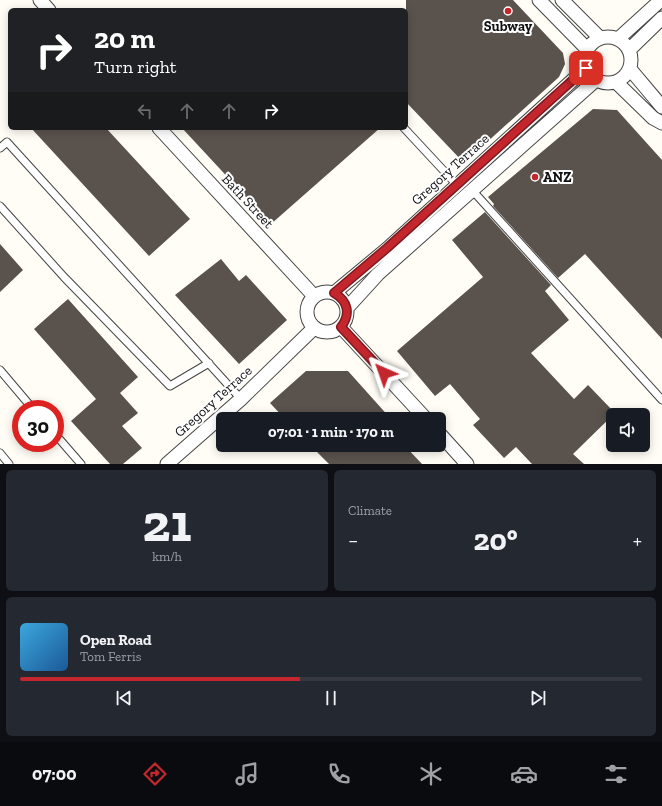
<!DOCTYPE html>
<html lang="en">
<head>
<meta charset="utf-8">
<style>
	body { margin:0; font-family:"Zilla Slab",serif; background:#242831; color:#f1f3f6; height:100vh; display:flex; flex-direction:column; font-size:15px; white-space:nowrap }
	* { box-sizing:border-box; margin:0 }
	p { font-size:13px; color:#9ea1a6 }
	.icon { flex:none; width:22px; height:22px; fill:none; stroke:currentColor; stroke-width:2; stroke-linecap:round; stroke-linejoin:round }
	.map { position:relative; height:464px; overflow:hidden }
	.sheet { display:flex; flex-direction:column; gap:6px; padding:6px; background:#0d0f14; flex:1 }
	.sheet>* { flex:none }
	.banner { position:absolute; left:8px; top:8px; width:400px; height:122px; border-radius:6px; box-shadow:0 2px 10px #0003; background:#202124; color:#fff; overflow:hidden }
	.fabs { position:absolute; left:606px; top:408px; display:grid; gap:8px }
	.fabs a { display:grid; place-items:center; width:44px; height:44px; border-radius:6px; background:#171b24; box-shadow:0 2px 10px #0003; font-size:20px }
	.speed { position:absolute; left:12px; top:400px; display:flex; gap:8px; font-size:20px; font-weight:700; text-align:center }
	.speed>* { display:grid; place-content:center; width:52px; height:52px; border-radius:50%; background:#171b24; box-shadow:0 2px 10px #0003; line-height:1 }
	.speed .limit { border:6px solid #d22; background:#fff; color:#111 }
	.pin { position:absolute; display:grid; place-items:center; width:34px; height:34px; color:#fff; margin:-17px; border-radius:8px; box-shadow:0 2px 6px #0006 }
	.me { position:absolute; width:44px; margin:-22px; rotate:317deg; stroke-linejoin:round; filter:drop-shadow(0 0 3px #0008) }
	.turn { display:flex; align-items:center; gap:14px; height:84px; padding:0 20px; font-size:18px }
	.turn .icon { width:52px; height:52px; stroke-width:2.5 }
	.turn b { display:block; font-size:28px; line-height:34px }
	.lanes { display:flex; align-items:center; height:38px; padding:0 20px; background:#0003; justify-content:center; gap:20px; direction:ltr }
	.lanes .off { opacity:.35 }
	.big { font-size:30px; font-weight:700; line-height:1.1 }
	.sheet .card { flex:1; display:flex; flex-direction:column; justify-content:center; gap:6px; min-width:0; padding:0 14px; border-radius:6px; background:#242831 }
	.sheet .dial { align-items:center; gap:0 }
	.dial b { font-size:52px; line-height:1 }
	.song { display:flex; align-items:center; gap:12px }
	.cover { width:48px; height:48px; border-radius:6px; background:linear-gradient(135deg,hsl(200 70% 55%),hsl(210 70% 35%)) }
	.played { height:4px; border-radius:2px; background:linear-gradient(90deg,#c4262e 45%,#363941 45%) }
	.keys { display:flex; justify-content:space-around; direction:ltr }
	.heat { display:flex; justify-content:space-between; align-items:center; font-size:22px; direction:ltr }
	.sheet .tiles { flex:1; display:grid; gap:6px; grid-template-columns:1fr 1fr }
	.card:last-child { grid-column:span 2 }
	.trip { position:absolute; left:216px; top:412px; width:230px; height:40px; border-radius:6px; background:#171b24; box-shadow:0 2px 10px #0003; font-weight:700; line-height:40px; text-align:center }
	.dock { display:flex; height:64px; justify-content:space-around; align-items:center; background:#090b0e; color:#9ea1a6 }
	.dock .icon { width:28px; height:28px }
	.dock .active { color:#c4262e }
	.dock b { font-size:18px; color:#f1f3f6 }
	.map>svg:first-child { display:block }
	.building { fill:#5a524d }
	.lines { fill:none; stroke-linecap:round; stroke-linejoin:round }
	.service-casing { stroke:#444; stroke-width:9 }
	.minor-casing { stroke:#444; stroke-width:15 }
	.service { stroke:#fff; stroke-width:7 }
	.minor { stroke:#fff; stroke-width:13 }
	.route-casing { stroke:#7f191e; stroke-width:10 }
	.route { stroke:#c4262e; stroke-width:7 }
	.poi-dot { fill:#c4262e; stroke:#fff; stroke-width:1.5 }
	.labels { text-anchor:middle; stroke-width:4; stroke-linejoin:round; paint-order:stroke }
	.poi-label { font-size:14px; font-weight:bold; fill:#111; stroke:#fff }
	.street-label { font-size:14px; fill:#111; stroke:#fff }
</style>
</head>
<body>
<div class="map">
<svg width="662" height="464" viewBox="0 0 662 464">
	<rect width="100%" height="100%" fill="#fffdf5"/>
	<path class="building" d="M406,0H513L563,53L565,64L559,77L464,163L406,102Z
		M593,109L617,110L662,160V339L585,254L558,278L493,206L494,204L488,197Z
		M31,128H106L190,219L149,256Z
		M182,128H380L271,224Z
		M485,212L551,285L545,291L569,320L531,353L574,399L588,385L615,413L573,454L584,464H532L516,447L504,458L473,425L480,419L450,384L435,396L397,351L483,277L452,240Z
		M0,244L23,270L0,292Z
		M221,259L239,281L246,275L287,320L239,364L175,295Z
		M68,299L138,377L120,393L138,413L122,426L142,448L123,464H110L71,421L96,399L34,329Z
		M306,371H348L391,419H285L270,403Z
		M310,445H404L422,464H329Z"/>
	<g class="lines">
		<defs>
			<path id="service" d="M404,128L457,185
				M0,148L7,142L241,399
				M472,190L662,400
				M0,206L64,277L170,386L209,363
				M0,370L33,409
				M55,434L81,464
				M0,453L9,464"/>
			<path id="minor" d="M40,0L49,10
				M539,0L587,49
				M562,0L600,38
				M585 60a23 23 0 1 1 46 0a23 23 0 1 1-46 0Z
				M618,39L661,0
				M629,50L662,18
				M630,69L662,107
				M616,82L653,118L662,123
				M159,128L314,296
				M307 312a20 20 0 1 1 40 0a20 20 0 1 1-40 0Z
				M334,293L387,249L586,68
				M347,308L378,274L596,80
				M341,327L426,419
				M439,433L467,464
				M167,464L241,399L314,328"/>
		</defs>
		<use href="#service" class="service-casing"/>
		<use href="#minor" class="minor-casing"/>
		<use href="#service" class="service"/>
		<use href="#minor" class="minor"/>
	</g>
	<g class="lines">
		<defs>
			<path id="route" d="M384,373L341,327C351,314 348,301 334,293L387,248L586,68"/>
		</defs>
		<use href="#route" class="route-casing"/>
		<use href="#route" class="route"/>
	</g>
	<g class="poi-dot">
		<circle cx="508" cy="11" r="4"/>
		<circle cx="535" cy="177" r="4"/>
	</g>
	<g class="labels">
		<g class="poi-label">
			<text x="508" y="31">Subway</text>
			<text x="543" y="182" text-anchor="start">ANZ</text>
		</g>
		<g class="street-label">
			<text transform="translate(450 169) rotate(-42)" y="5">Gregory Terrace</text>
			<text transform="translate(248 201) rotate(47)" y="5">Bath Street</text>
			<text transform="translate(213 401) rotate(-42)" y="5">Gregory Terrace</text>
		</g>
	</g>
</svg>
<div class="fabs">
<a><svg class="icon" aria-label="sound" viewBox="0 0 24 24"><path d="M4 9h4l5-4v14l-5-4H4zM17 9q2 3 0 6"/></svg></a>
</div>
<div class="speed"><div class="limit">30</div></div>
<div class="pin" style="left:586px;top:68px;background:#d93025"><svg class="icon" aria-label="arrive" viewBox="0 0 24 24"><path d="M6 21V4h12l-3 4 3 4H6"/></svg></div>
<svg class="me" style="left:384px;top:373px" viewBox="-20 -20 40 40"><path d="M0-17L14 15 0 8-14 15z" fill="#c4262e" stroke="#fff" stroke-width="4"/></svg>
<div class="trip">07:01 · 1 min · 170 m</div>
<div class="banner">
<div class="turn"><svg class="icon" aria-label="right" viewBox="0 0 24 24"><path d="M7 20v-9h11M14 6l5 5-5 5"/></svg><div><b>20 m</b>Turn right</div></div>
<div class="lanes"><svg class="icon off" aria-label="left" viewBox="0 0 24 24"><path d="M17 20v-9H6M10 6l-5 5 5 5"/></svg><svg class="icon off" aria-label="ahead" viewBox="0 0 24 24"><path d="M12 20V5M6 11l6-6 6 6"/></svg><svg class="icon off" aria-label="ahead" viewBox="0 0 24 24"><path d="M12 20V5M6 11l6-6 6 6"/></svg><svg class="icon" aria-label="right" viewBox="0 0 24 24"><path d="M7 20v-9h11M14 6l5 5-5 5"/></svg></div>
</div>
</div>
<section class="sheet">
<div class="tiles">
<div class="card dial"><b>21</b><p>km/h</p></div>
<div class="card"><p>Climate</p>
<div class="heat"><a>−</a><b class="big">20°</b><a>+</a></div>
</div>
<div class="card">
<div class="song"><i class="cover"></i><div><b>Open Road</b><p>Tom Ferris</p></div></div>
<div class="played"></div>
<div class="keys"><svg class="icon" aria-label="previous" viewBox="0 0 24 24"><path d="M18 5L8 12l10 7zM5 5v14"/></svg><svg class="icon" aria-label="pause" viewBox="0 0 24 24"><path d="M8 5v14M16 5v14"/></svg><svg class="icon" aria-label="next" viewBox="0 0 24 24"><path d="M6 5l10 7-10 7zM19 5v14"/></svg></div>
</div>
</div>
</section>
<nav class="dock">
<b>07:00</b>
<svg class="icon active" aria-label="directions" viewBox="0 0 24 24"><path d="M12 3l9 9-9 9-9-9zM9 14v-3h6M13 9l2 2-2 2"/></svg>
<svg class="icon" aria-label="music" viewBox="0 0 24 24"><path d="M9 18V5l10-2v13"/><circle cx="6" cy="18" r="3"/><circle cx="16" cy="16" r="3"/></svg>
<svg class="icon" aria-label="phone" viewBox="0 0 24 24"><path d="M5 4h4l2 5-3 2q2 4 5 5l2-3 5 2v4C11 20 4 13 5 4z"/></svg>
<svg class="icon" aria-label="climate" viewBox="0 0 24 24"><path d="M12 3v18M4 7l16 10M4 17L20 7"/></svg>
<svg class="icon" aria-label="car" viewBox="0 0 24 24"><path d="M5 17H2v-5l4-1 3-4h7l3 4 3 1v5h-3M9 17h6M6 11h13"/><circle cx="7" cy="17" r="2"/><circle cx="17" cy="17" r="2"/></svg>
<svg class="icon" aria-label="filters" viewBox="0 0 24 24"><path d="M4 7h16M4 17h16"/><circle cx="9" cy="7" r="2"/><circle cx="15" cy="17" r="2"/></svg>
</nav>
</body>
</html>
